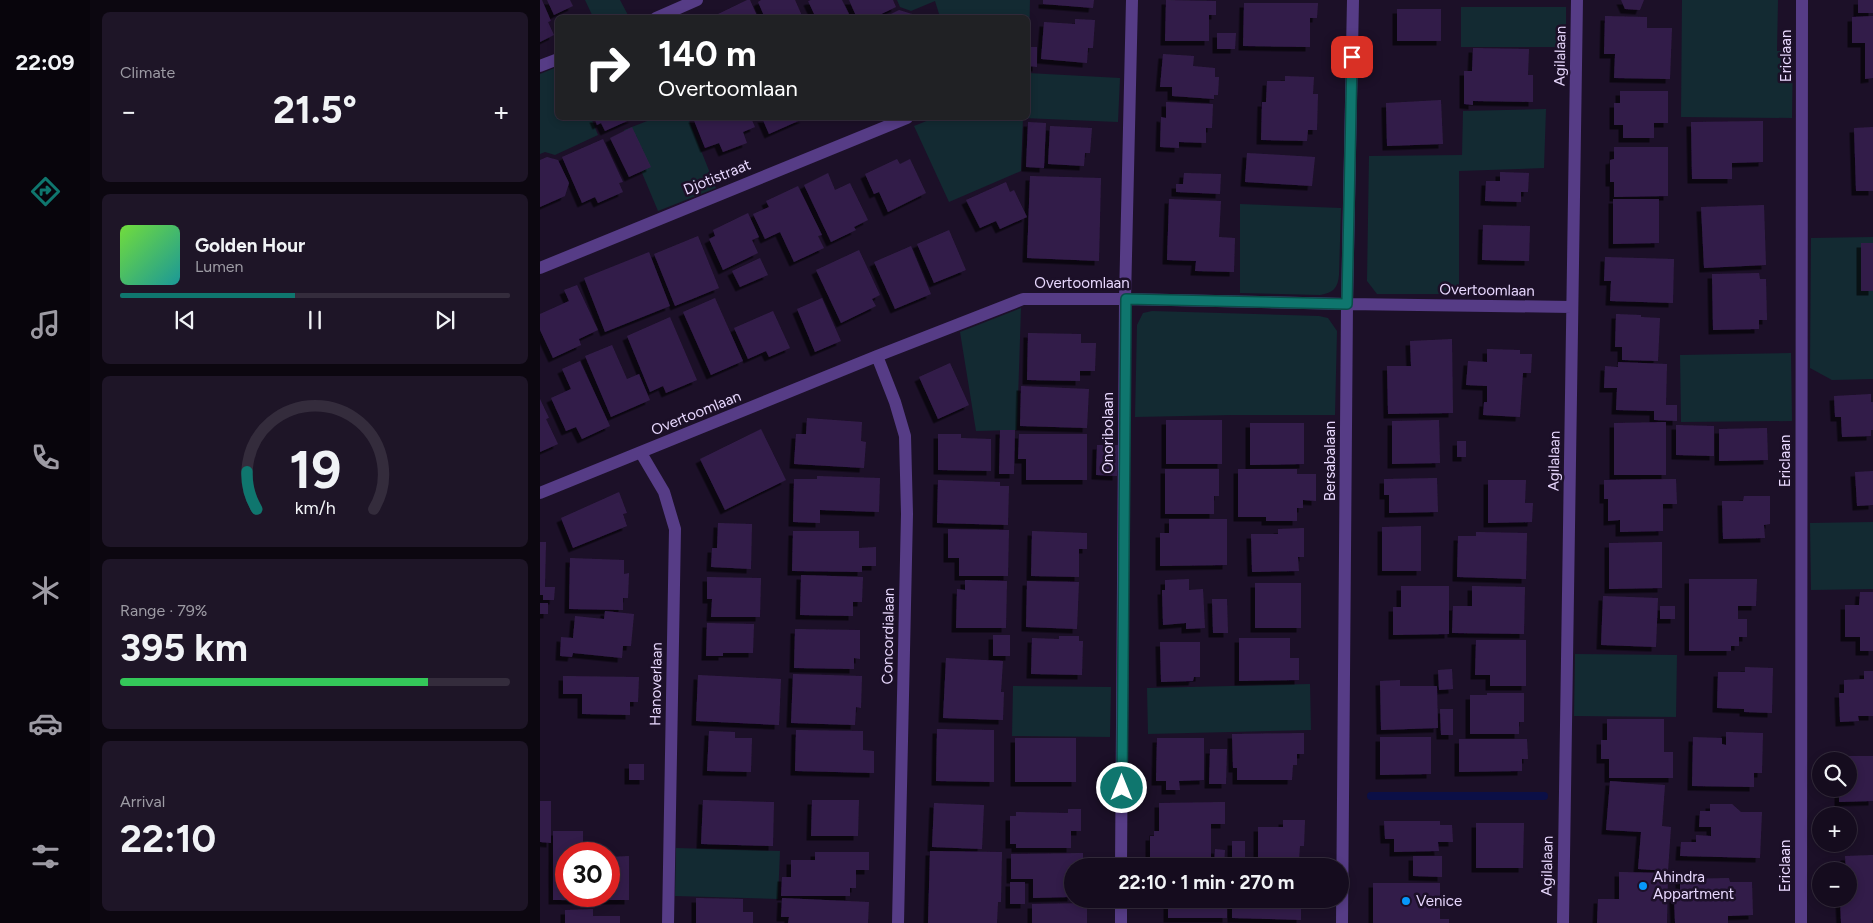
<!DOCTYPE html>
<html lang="en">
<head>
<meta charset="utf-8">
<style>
	body { margin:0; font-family:Figtree,sans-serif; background:#1e1527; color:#f1f3f6; height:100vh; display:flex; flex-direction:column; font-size:19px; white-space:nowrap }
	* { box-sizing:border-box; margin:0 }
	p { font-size:16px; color:#9d9ba4 }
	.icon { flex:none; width:28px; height:28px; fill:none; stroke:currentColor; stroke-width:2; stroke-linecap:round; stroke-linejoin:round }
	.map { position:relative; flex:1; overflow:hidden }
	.sheet { display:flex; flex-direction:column; gap:12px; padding:12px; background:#0c0710; width:450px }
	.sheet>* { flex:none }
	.hud { position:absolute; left:15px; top:15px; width:475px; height:105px; border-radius:8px; box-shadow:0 2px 8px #0003,0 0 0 1px #342c3c; background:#202124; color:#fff; overflow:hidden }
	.tools { position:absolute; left:1272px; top:752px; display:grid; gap:10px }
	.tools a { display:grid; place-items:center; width:45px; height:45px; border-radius:50%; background:#150c1e; box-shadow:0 2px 8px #0003,0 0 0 1px #342c3c; font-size:25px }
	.speed { position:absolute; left:15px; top:842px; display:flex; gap:10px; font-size:25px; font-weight:700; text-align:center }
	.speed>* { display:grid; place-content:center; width:65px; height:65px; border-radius:50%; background:#150c1e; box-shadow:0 2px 8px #0003,0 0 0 1px #342c3c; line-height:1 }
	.speed .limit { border:8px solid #d22; background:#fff; color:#111 }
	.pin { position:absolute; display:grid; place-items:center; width:42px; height:42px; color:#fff; margin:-21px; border-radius:10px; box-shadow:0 2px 8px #0006 }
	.me { position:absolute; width:55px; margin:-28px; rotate:0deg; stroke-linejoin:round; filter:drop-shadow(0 0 4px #0008) }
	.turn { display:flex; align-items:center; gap:18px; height:105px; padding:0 20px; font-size:22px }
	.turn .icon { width:65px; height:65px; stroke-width:2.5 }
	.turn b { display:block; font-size:35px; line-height:42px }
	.big { font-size:38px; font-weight:700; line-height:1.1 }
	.sheet .tile { flex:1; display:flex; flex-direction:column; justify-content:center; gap:8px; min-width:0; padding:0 18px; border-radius:8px; background:#1e1527 }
	.sheet .dial { align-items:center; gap:0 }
	.dial svg { height:130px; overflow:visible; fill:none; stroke:#342c3c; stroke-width:7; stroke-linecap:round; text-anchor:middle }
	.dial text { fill:#f1f3f6; stroke:none }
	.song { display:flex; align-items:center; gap:15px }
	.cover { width:60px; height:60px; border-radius:8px; background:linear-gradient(135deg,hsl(100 70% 55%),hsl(180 70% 35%)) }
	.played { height:5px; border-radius:2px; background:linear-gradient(90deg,#0f766e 45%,#342c3c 45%) }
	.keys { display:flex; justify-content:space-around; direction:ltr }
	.heat { display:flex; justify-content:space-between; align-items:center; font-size:28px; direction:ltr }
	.charge { height:8px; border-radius:4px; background:linear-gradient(90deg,#34c759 79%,#342c3c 0) }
	.trip { position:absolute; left:524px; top:858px; width:285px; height:50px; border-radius:25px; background:#150c1e; box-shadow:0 2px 8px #0003,0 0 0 1px #342c3c; font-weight:700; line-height:50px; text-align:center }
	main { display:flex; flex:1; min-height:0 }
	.tab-bar { display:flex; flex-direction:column; width:90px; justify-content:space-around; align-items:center; background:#08050c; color:#9d9ba4 }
	.tab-bar .icon { width:35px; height:35px }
	.tab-bar .current { color:#0f766e }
	.tab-bar b { font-size:22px; color:#f1f3f6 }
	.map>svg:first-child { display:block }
	.green { fill:#132a32 }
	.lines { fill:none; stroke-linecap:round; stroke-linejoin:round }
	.stream { stroke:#0b0f46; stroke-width:8 }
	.building { fill:#331d49; filter:url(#shadow) }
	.minor { stroke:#563c86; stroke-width:12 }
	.route-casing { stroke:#0a4d48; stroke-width:12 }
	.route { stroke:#0f766e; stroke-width:9 }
	.poi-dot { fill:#0798fb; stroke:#1c1028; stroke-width:2 }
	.labels { text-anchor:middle; stroke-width:5; stroke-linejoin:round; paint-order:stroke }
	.street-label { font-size:15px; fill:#e8d8fe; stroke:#1c1028 }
	.poi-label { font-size:15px; fill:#e8d8fe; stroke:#1c1028; text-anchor:start }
</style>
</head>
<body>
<main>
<nav class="tab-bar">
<b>22:09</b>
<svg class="icon current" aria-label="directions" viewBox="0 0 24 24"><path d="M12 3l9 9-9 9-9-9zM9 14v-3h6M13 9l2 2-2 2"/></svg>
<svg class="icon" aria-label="music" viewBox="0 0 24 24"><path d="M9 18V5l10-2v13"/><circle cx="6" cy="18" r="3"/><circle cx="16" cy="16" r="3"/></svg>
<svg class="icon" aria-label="phone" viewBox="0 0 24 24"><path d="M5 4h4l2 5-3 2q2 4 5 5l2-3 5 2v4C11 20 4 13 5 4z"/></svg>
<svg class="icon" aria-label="climate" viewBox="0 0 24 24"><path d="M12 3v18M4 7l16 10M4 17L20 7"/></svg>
<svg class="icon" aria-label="car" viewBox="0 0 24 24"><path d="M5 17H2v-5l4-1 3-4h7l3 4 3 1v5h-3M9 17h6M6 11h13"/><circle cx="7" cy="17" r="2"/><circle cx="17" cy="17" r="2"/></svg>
<svg class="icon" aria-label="filters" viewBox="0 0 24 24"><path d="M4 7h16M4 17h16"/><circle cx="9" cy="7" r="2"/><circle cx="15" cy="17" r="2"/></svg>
</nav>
<section class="sheet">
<div class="tile"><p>Climate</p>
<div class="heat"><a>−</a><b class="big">21.5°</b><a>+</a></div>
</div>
<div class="tile">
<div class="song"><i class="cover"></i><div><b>Golden Hour</b><p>Lumen</p></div></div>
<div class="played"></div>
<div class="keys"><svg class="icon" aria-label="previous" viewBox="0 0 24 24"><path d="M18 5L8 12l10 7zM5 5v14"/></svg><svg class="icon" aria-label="pause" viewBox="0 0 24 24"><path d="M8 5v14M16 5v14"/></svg><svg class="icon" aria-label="next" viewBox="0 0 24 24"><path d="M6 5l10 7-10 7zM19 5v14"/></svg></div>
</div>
<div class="tile dial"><svg viewBox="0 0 100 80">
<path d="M14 69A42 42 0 1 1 86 69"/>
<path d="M14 69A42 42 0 0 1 8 46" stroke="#0f766e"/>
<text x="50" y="56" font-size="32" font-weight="700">19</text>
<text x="50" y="72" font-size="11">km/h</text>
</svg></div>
<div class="tile"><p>Range · 79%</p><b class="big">395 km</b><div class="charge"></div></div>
<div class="tile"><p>Arrival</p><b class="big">22:10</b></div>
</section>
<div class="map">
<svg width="1333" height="923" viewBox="0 0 1333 923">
	<defs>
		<filter id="shadow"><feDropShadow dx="-4.5" dy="4.5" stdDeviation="0" flood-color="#0009"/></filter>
	</defs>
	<rect width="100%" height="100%" fill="#1c1028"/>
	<path class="green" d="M45,0H80L89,17H53Z
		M357,0H490L489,44L488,18L400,17L395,1L371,11L360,7Z
		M1142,0H1238L1237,51H1253L1252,118L1141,117Z
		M921,7H1026V47H921Z
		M17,67L18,118H51L58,135L15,155L5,152L0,154V74Z
		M488,73L580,78L578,122L483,118L481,171L409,202L374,126L394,118H488Z
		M1006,109L1004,168L919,171V294H837L827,281L829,156L922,155L923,111Z
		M115,118H148L176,188L118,211L84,130Z
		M700,204L801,208L799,275C798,288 793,293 780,295L700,293Z
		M1333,237V379L1292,380L1270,368L1271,238Z
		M481,308L477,430L436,431L420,332Z
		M612,311L779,316L788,318L797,331L795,415H692L595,417L597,325L603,313Z
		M1251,353L1252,421L1141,422L1140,355Z
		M1333,522V589L1271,590L1270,523Z
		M1035,654L1137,655L1136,717L1034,716Z
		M770,684L771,730L608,734L607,688Z
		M473,686L571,687L570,737L472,736Z
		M136,848L240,851L238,899L135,896Z"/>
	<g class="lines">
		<path class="stream" d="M831,796H1004"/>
	</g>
	<path class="building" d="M0,0H2L11,21L8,22L14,35L0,42Z
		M7,0H30L33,6L14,15Z
		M207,0H210L218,18H175L174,16Z
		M221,0H255L263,18H225L218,2Z
		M271,0H302L311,18H276L268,1Z
		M309,0H353L356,7L333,18H317Z
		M503,0H554L553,8L503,4Z
		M626,0L676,1V15H669V41H625Z
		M1081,0H1104L1100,10L1085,9Z
		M1318,0H1333V13H1318Z
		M704,3H778L777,18H770V47L703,46Z
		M857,9H901V41H857Z
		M359,10L382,17V18H343Z
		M1065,16L1107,17V28H1132L1130,79L1074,78L1075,54H1064Z
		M1333,16V78L1325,79V43H1312V17Z
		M535,19L555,20L553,48H548L547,63L501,59L504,22L535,24Z
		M677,33H696L695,49H677Z
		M488,47H497V67L488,66Z
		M933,48L989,49L988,75H993V102L933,101V105L924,104V71H932Z
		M623,54L654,56L653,66L675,68V77H679L678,95H674V99L632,96V87H620Z
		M745,76L774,77L773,94H778L777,130H768L767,141L721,140L722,102H726L727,81H745Z
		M1080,91H1128V123H1114V138H1083V125H1074V103H1080Z
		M901,100L903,144L847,146L846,103Z
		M626,102L673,104L672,128H666V143L639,142V148L620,147L621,117L626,118Z
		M54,118H94L65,131L61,123L57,125Z
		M153,118H211L215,127L203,132L207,143L183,152L179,143L165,148Z
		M222,118H265L229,134Z
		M1223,121V162L1192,163V179H1152L1151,122Z
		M488,122L506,123L504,168L486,167Z
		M510,126L552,128L550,153H545L544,166L508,164Z
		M92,127L111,167L89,177L70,138Z
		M1333,127V191H1316L1314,128Z
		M63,139L83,182L79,183L83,192L58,203L55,197L42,203L22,157Z
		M1074,147H1128V196L1074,197V182H1070V160L1074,159Z
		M707,153L775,157L772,186L705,182Z
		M7,157L18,160L29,183L25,196L0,207V160Z
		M357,159L360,164L370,159L386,193L348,212L339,192L334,194L325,174Z
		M960,172L989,173L988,192H981V202L945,201L946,181H960Z
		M288,173L295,190L310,183L328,220L314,227L316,230L291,242L264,185Z
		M644,173L681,174L680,194L636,192V184H643Z
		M490,176L561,178L559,261L487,258Z
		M466,182L470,192L474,190L487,217L460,229L456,221L440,228L426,200Z
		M258,186L282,235L278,236L284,248L254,262L240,232L225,239L213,214L229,207L226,201Z
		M629,199L681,201L679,237L695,238L694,272L655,271L656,261L627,260Z
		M1073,199H1119V243L1073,244Z
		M1224,205L1226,265L1164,268L1161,207Z
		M208,213L219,237L212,240L218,253L183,270L169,239L175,236L173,230Z
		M943,225L990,226L989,261L942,260Z
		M409,230L426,270L394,283L377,244Z
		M158,236L179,288L135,306L114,254Z
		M1321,243H1333V291H1321Z
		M371,246L391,294L355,309L334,262Z
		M319,250L340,295L332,299L336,306L301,323L276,270Z
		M109,252L130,306L65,332L44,278Z
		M1065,257L1134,259L1133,303L1070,301L1071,281H1064Z
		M220,258L228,275L200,287L192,271Z
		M1219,273L1220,279H1226L1227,320H1219V329L1173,330L1172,274Z
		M37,285L58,330L39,339L41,345L13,358L0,330V314L29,301L24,290Z
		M175,298L203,361L171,375L143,312Z
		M282,298L301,341L275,352L257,309Z
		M233,311L250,348L229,357L226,351L208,359L194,328Z
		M1076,314L1101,315V317L1120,318L1118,361L1082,360V347H1075Z
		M130,317L157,380L126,393L123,386L110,392L87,336Z
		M488,333L541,334V343H556L555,371H540V381L487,380Z
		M912,339L913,413L848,414L847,366H871L870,341Z
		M72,345L87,379L99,374L110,400L71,417L45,356Z
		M947,349L980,350V354H992L991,373H983L980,417L943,415L944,402H947V386L926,385L928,361L947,362Z
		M40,361L70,426L42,439L36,427L26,431L11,398L31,389L22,369Z
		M1078,362L1127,364L1126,405H1137V421L1114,420V411L1076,410L1077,388H1064L1065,366L1078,367Z
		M410,363L429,405L398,419L379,377Z
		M481,386L549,389L547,428L480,426Z
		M1331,394V402H1333V430H1331V436L1302,437L1301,417H1295L1294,396Z
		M0,399L9,418L6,419L18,444L0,452Z
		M267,418L322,422L321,441L326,442L324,468L254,464L256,434H266Z
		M626,420H682V464H626Z
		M899,420L900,463L852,464V421Z
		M1126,422V475H1074V423Z
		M710,423H764V464L710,465Z
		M1136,425L1174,426V456L1136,455Z
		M1227,428L1228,460L1179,461V429Z
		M221,429L246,480L185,510L160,459Z
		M460,430H475L474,474H459Z
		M398,434H421V438L451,439V471L398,470Z
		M479,434H547V480H486V459H478Z
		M917,441H926V457H917Z
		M557,445H578L577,476L556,475Z
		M625,469H679V496H674V514H625Z
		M698,469H757V474H776V501L763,500V508H757V521H726V517H698Z
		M1333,471V505L1317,506L1315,472Z
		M277,476L340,478L339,512L280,510V523L253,522L254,479H277Z
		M897,478L898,512L849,513V495H844V479Z
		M1136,479L1137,504H1123V531L1080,532V520L1068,521V499H1064V480Z
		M398,480L460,482V486H469L468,525L397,523Z
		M948,480H986L985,503H993L992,522L948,523Z
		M79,492L87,513L83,514L87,526L33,548L21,518Z
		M1204,496H1230V524L1224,525L1225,538L1183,539L1182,501H1203Z
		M629,519H687V565L620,566V533H629Z
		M178,523L212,524L211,569L171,567L172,548H177Z
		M881,526V571H842V527Z
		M764,528V557H758L759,571L712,572L711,534H738V529Z
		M408,529L469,530L468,576H419V558H408Z
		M253,531H319V548L336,547V566H322V572L252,571Z
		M492,531L547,533V549H539V577L491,576Z
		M936,532L987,533L986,579L917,577L918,536H936Z
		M0,542H6L5,587H15L14,600H3V595H0Z
		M1122,542V588L1069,589V543Z
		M30,558L84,560V574L89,573L88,598H83V610L29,609Z
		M261,575L323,577L322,602H313V616L260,615Z
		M167,577L221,578L220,617H171L172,599H167Z
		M649,579V590L663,589L665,628L646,629V623L623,625L622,590H625V580Z
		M1149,579H1217L1216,606H1198V619H1207V637H1199V646H1191V651H1149Z
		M425,580L467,581L466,628H416L417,589L425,590Z
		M487,581L539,582L537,629L486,627Z
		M715,583H761V628H715Z
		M861,586H909V634L853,635V607H861Z
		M932,586L985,587L984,634L912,633L913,606H932Z
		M1320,592H1333V651H1320V637H1305V605H1319Z
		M1063,596L1118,598L1116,647L1061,645Z
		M672,599H687L688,633H673Z
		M0,603H8V614H0Z
		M1120,606H1135V619H1120Z
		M65,611L94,614L91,646H83L82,658L33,653L32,657L20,656L21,637L33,638L35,616L64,619Z
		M167,623L214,624L213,653H183V656H166Z
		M255,629L320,630V659L314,658V669L254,668Z
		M453,635H470V656H453Z
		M519,636H539V641H543L542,675L491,674L492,638L519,639Z
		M699,638H750V658H759V680L699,681Z
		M936,640H986V686H950V675H935Z
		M620,642H660V677H654L653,681L621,682Z
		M406,658L463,661L461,692H464L463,720L403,718Z
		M1205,667L1233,668L1232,713L1204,712V709L1177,708L1178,672H1205Z
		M912,669L913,689L899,690L898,670Z
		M1324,671H1333V716H1318L1319,721L1300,722L1299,693H1304V680L1324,679Z
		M253,674L322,676L321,708L316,707L315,725L251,723Z
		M158,675L241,679L239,725L156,721Z
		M23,676L99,677L98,702H90V715L42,714V694H23Z
		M860,680V686H897L898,728L841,730L840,681Z
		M947,693H984V722H979V734H930V695H947Z
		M900,709H913V735H901Z
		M1067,719H1124V752H1133V778H1069V759H1061V740H1067Z
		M397,729L454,730V782L396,781Z
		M256,730L323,731V750L334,751V773L255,771Z
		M169,731L195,732V738H212L211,772L167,771Z
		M1186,732L1223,733L1222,773H1214V787L1152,786L1153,737L1182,738V744L1186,745Z
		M764,733V754H757V765H753L752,780H697V768H693L692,734Z
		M840,737H891V774L840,775Z
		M475,738H536V782H475Z
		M617,738H664V780L639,781L640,790H626V781H616Z
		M919,739H987L988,759H982V771L919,772Z
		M670,749H687L686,784H669Z
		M1299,756H1333V801L1299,802V789H1309V761H1299Z
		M89,764H104V780H89Z
		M1070,781L1125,785L1122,826L1131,827L1128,871L1098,869L1101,832L1066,830Z
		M163,800L234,802L233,846L161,844Z
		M272,800H319L318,836H271Z
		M0,801H11V843L0,842Z
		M685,802V824H671V857H660V866L610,864V836H614V831H619V803Z
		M394,803L444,805L442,849L392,847Z
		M1170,804H1192L1201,812H1222L1220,858L1140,856L1141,842H1156V835L1171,836V827H1159L1160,811H1170Z
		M528,809H541V831H531V848H476V844H470V816H476V812L528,813Z
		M743,820H765L764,846H760L759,860L718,859V827H743Z
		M844,821H900V825H912L913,842H898L899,851L854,852V839H845Z
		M936,823H984L983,868H936Z
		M13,831H43V854H26V896H69V857L89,856V900H13Z
		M692,841H705V865H692Z
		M675,849L685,850L684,865L674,864Z
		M390,851L462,852L461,902H458L457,923H388Z
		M275,852H329V870H316V888H310V896H241L242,877H251V860H275Z
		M543,853V866H532V897L493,898V879H471V854Z
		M1333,855V920H1332V923H1301L1300,899H1309V871H1306L1305,856Z
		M873,856H902V877L873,876Z
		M1079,872L1128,873L1127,923H1057L1058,899H1079Z
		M1189,878L1190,882H1212L1213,915L1188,916V923H1135L1134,898L1140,894V879Z
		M470,882H485V904H470Z
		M833,883H900V919H909V923H833Z
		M156,898L203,899V912H213V923H156Z
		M242,898L329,902L328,923H248L249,917H241Z
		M622,899H687V918H628V903H622Z
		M692,899H761V920L692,918Z
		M547,903V923H492V904Z
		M53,909V916H80V923H25V910Z"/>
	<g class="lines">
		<path class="minor" d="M116,18L157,0
			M0,66L18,59
			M0,268L367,118
			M337,356L355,402L365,436L367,514L358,923
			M101,453L124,492L135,529L128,923
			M0,493L337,356L483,299H585L807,304L1032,307
			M581,866L585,299L592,0
			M581,923V899
			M802,923L807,304L813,0
			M1023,923L1037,0
			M1261,923L1262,0"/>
	</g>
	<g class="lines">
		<defs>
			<path id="route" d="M582,788L586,299L807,304L812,57"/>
		</defs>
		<use href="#route" class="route-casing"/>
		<use href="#route" class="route"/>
	</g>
	<g class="poi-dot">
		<circle cx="1103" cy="886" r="5"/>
		<circle cx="866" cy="901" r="5"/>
	</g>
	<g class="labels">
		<g class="street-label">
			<text transform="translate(1020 56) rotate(-89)" y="5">Agilalaan</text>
			<text transform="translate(1246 56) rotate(-90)" y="5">Ericlaan</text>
			<text transform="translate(177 177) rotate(-22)" y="5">Djotistraat</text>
			<text x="542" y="288">Overtoomlaan</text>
			<text transform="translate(947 290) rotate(1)" y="5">Overtoomlaan</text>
			<text transform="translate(156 413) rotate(-22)" y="5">Overtoomlaan</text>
			<text transform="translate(568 433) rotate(-90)" y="5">Onoribolaan</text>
			<text transform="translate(790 461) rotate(-90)" y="5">Bersabalaan</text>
			<text transform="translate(1014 461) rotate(-89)" y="5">Agilalaan</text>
			<text transform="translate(1245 461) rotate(-90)" y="5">Ericlaan</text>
			<text transform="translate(348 636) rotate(-89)" y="5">Concordialaan</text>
			<text transform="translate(116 684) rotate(-89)" y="5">Hanoverlaan</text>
			<text transform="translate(1007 866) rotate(-89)" y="5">Agilalaan</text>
			<text transform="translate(1245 866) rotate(-90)" y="5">Ericlaan</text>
		</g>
		<g class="poi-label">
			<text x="1113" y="882">Ahindra<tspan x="1113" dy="17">Appartment</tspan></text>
			<text x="876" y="906">Venice</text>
		</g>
	</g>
</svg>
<div class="tools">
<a><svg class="icon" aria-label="search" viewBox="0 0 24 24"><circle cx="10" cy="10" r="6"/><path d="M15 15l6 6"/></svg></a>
<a>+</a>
<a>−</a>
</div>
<div class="speed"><div class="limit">30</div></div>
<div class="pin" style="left:812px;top:57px;background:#d93025"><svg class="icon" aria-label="arrive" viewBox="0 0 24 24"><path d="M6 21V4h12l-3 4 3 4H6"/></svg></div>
<svg class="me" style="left:582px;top:788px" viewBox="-20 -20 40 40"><circle r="17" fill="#0f766e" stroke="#fff" stroke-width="3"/><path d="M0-11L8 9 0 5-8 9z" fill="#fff"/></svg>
<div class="trip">22:10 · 1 min · 270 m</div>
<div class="hud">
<div class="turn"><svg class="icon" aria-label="right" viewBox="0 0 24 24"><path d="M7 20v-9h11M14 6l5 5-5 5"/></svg><div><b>140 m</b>Overtoomlaan</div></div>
</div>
</div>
</main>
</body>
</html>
